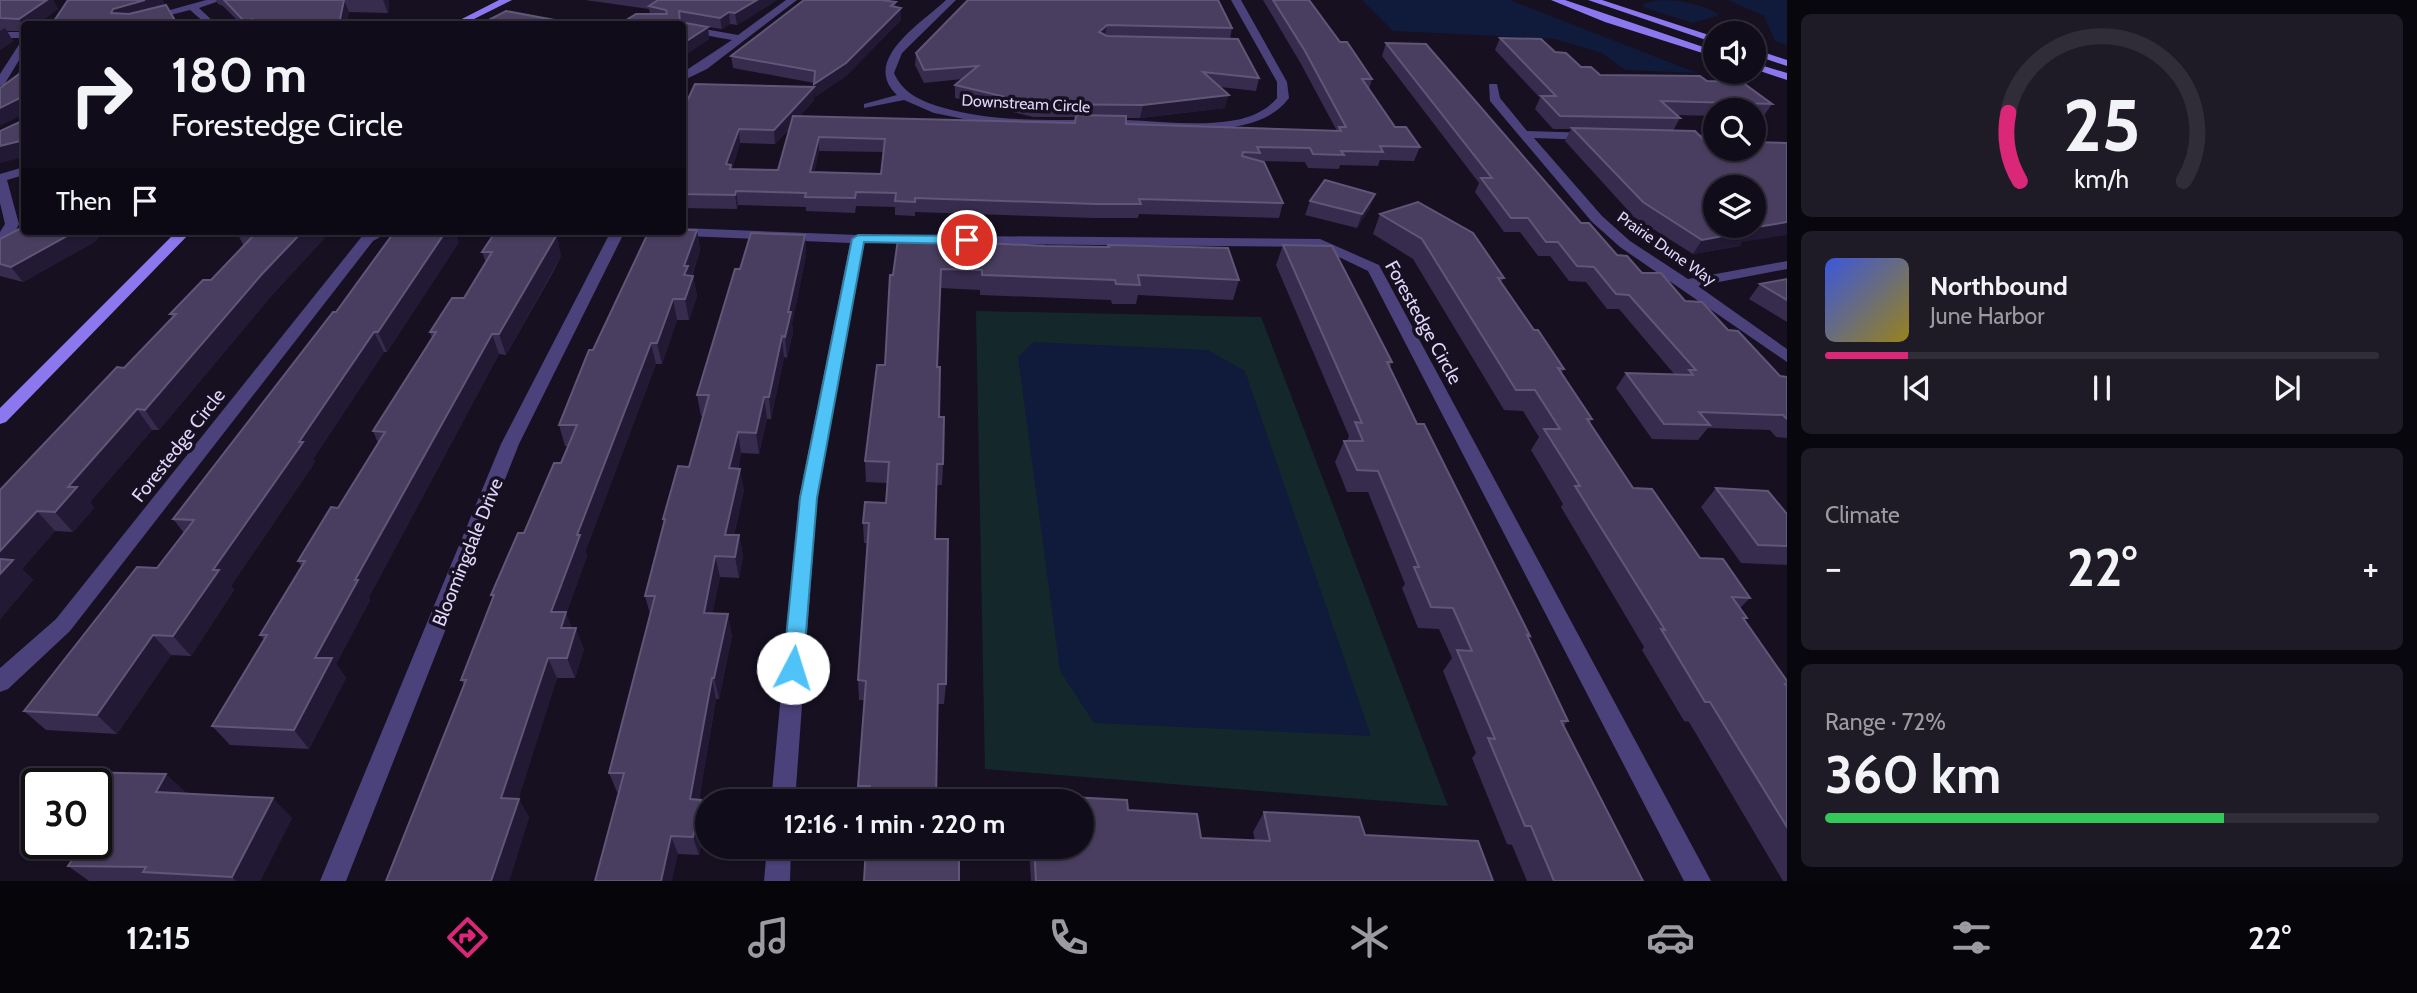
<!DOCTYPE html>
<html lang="en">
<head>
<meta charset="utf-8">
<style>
	body { margin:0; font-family:Cabin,sans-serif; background:#1e1a26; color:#f1f3f6; height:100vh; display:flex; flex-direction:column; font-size:26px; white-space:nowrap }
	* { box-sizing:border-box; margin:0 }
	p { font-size:23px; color:#9c9ba2 }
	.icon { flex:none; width:38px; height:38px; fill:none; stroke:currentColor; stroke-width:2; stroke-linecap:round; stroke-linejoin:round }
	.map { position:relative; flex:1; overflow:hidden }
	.side { display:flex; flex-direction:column; gap:14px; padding:14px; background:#09070e; width:630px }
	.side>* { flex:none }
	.banner { position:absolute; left:21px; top:21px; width:665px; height:214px; border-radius:7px; box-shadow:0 2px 5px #0004,0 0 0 2px #302c38; background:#100c19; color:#f1f3f6; overflow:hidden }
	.fabs { position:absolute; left:1703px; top:21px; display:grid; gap:14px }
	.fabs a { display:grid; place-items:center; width:63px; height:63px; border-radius:50%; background:#100c19; box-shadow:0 2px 5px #0004,0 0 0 2px #302c38; font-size:35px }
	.speed { position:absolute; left:21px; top:768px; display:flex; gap:14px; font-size:35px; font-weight:700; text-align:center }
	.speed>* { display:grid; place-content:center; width:91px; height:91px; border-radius:50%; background:#100c19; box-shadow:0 2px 5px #0004,0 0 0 2px #302c38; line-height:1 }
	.speed .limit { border:4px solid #111; border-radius:10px; background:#fff; color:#111 }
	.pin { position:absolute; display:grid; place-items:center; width:60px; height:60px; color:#fff; margin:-30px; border:4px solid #fff; border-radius:50%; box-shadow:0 2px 7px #0007 }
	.me { position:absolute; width:77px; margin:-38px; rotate:5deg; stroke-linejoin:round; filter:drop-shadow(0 0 5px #0008) }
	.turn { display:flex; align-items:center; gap:24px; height:147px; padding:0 35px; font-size:32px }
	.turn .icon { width:91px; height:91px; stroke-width:2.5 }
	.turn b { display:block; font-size:49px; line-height:60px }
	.then { display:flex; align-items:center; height:66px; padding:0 35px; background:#0003; gap:14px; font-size:26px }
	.big { font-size:52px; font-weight:700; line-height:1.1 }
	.side .tile { flex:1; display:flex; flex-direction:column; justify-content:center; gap:10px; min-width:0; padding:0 24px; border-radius:10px; background:#1e1a26 }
	.side .dial { align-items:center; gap:0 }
	.dial svg { height:182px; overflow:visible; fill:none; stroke:#302c38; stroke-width:7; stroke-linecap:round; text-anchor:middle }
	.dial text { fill:#f1f3f6; stroke:none }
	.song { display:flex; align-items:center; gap:21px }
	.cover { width:84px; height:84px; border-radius:10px; background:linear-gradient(135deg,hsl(230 70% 55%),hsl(50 70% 35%)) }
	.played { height:7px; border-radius:4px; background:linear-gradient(90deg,#db2777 15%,#302c38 15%) }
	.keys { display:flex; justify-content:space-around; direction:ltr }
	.heat { display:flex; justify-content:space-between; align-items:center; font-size:38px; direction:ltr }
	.charge { height:10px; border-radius:5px; background:linear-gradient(90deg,#34c759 72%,#302c38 0) }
	.trip { position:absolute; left:695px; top:789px; width:399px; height:70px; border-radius:35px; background:#100c19; box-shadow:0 2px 5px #0004,0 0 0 2px #302c38; font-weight:700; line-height:70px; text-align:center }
	.tab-bar { display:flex; height:112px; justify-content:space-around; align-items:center; background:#06050a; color:#9c9ba2 }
	.tab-bar .icon { width:49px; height:49px }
	.tab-bar .on { color:#db2777 }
	.tab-bar b { font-size:32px; color:#f1f3f6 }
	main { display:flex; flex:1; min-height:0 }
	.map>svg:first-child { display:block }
	.green { fill:#14282b }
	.water { fill:#101a3b }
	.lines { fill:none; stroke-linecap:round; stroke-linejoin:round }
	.street { fill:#4b417b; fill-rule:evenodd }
	.secondary { fill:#8b78ef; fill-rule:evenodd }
	.wall { fill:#372c4d; fill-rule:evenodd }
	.shaded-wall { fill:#221934 }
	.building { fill:#493e60; stroke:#605678; stroke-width:2; fill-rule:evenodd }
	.route { fill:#4fc3f7; stroke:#337fa1; stroke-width:2 }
	.labels { text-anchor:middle; stroke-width:7; stroke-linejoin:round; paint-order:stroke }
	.far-street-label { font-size:16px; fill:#dfd6fa; stroke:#161021 }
	.street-label { font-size:19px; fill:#dfd6fa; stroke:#161021 }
</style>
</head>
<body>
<main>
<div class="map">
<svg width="1787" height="881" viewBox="0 0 1787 881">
	<rect width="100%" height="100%" fill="#161021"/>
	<path class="green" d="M976,311L1261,317L1448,806L985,769Z"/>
	<path class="water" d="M1362,0H1510L1697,73L1625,70L1602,53L1555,39L1393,31Z
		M1660,0C1680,0 1704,4 1720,15L1693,23L1645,8L1642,4Z
		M1728,0H1787V45L1775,41L1764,16Z
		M1034,342L1208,350L1245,371L1371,736L1094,723L1060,671L1018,357Z"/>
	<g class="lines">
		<path class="street" d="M206,0H222L199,8L216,24H206L190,10L135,24H120Z
			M786,0H797L707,69L682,81V73L732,40L682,31V25L738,35Z
			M946,0H956L902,53L894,73C903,94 923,102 944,108C999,124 1067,119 1124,120C1161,121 1200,127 1236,120C1252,117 1267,110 1277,98V82L1231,0H1241L1287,82L1289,98C1270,123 1241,126 1212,130L984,123L934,113L904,100L864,108V104L897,95C860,60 922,23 946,0Z
			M641,18L667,24L606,23L611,20Z
			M0,32H24V38H0Z
			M24,42V52L4,85L0,86V74L20,43Z
			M1489,84H1497L1500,98L1527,131L1593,133V139L1589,140L1534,138L1602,216L1630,241L1688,279L1787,261V269L1698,286L1787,349V362L1620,247L1592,222L1490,101Z
			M1680,134L1715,135V143L1676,141V135Z
			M24,167V175L7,180L19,224L13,236L0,243V232L5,224L0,203V174Z
			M682,228L858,235L1320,239L1379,265L1711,881H1684L1368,271L1318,247L864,243L817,498L795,802H771L799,498L850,243L662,235L655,231H682Z
			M373,231H391L373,241L70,631L8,689L0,692V668L56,619L363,235Z
			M611,231H625L519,444L346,881H320L501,444Z
			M767,847H791L790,881H764Z"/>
		<path class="secondary" d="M499,0H512L464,24H452Z
			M1551,0H1565L1715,51V57L1605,22Z
			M1588,0H1602L1715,37V43Z
			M1754,49L1787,60V66L1754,55Z
			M1754,63L1787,73V80L1754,69Z
			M177,231H192L6,422L0,424V408Z"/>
	</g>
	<path class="wall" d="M0,0H53L58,9L37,24H24V31H7L13,41L0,50Z
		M216,0H388L389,1L388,13L349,12L346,24H241L223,6L218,4Z
		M585,0H777L737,25L730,24L722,29L708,27L709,39L682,57V24L650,14L649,9Z
		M968,0L1232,28L1230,39L1259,78L1256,91L1220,87L1225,108L1140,118H1126V124L1337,131L1301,64L1263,0H1309L1340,42L1372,79L1369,89L1395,127L1420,147L1414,161L1380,160L1378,166L1340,165L1339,169L1308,168L1305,162L1260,161L1283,203L1279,218L1139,214L1138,218H1094L915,212V216L895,215V207L856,206L855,213L806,211V207L738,205L737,209L682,208V112L814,87V100L800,116L1075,123L1076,117H1033L955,98V85L962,79L924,83L915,65L916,53ZM790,128L778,170L732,169L740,143L775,144ZM819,151L883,152L881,174L814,173Z
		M896,2V7L901,20L846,76L815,97L814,83L733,68L731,56Z
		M1500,38L1555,52L1581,67L1600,75L1707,81L1772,104L1763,117H1754V110H1715V116L1676,115L1680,118L1673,131L1742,242L1740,246L1693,254L1634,217L1565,141L1571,129H1553L1535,109L1540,98L1495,50Z
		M1386,43L1617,255L1728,330L1780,376L1787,377V438L1776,437L1770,430L1708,428L1698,440L1652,439L1616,388L1626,373L1675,375L1619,309H1607L1586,282L1569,281L1550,256H1538L1520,232H1504L1475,192L1479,183L1382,56Z
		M1310,201L1370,208L1357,228L1305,215Z
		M1380,214L1504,278L1501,282L1534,330L1564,369L1561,374L1592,419L1590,423L1633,488L1700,558L1750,598L1740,608L1747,618L1745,620L1787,681V881H1783L1689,722L1684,721L1642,650L1644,647L1561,507L1563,504L1531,450L1539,437L1523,411L1504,410L1413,259L1373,234Z
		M697,230L700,250L692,276H693L697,296L689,320H677L662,364H656L585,552L587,556L566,614L572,628L584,649L575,678H557L518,799L529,817L509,881H386L464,685L461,680L493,599L491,595L561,463L568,446H565L559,425L593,350Z
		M24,231H102L96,241L23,282L0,276V239Z
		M331,231L273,294L159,430H152L90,502L94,508L73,532L55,531L22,569L33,580L0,619V490L124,368L172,317L170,314L211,280L244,246L238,235Z
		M805,235L806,255L792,324L793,332L787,358L784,357L771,419H767L759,454L741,453L738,469L744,490L734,535H739L743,556L739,578L720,577L712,614L732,635L719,699H716L699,800H701L706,819L699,855L678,854L619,792H617L609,773L650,614L645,596L664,524L663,519L689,467L704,416H701L697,395L740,269Z
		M459,242L387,352H384L313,459L315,462L231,586L234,590L191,656L171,655L117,734L46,730L24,711L157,568L184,533L173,519L336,312Z
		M559,243L558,245L561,256L552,274L506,355L499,354L369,597L370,600L336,664L346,678L309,749L230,745L212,726L264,640L260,635L302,567L298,561L338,508L378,443L373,431L432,338L430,332L464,298L486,263L482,252Z
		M1108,245L1239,280L1233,300L1138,295L1136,304H1112L1111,300L980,295V290L940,288L937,367L939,417L943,464L942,485H936L935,539L946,684L944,704H938L936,802H858V786L865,700H859L858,680L867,543H864L863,523L886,503L887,483L866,482L865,461L885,365L893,275L1045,246L1108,247Z
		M1283,245L1392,362L1390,367L1417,424L1530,636L1528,638L1568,721L1564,726L1643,881H1527L1512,845L1507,844L1472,758L1476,753L1443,671L1452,658L1439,629L1418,628L1402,588L1405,584L1368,492H1347L1335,462L1344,441H1347L1349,436L1276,265Z
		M1787,279V322L1749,299L1760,284Z
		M1716,488L1787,514V565L1741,563L1701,507Z
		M187,794L292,818L260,881H89L68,866L77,852H65L54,844H96Z
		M1032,795L1127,800L1128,810L1197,814L1201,838L1255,841L1253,832L1264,812L1359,817L1365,835L1478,841L1493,881H1031L1029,847H1082V802H1030Z"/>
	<path class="shaded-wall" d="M47,0H53L58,9L37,24H24V28L19,19Z
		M145,0H163L167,8L119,21L111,13L113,9Z
		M344,0L349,12L346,24H339Z
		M383,0H388L389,1L388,13Z
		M757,0H777L737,25L735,13Z
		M896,2V13L901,8V20L846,76L815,97L814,84Z
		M729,12L730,24L722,29L720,18Z
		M253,19L255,24H246L244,21Z
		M1107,25L1105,37L1099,32Z
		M708,27L709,39L682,57V44Z
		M5,28L13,41L0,50V31Z
		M814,87V100L775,144L774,130Z
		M1229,95L1225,108L1140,118L1143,105Z
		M24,96V114L0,126V108Z
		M739,129L740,143L732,168L733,179L726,164Z
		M819,137V151L811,187L810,172Z
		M20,141L24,148V157L0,163V146Z
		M736,191L738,205L737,209L735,195Z
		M1375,194L1370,208L1357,228L1362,214Z
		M1787,222V235L1742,242L1740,246L1693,254L1702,240L1745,229Z
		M697,230L700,250L690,280L693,276L697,296L689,320L685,299L684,266Z
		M76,231H102L96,241L23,282L11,267Z
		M303,231H331L273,294L159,430L145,410L262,274Z
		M446,231H455L459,242L387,352L378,332Z
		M550,231H556L561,256L506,355L499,334Z
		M805,235L806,255L792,324L793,332L787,358L785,337L788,312Z
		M673,299L677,320L662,364L657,343Z
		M374,332L384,352L313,459L315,462L231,586L234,590L191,656L173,636L213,570L299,442Z
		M492,334L499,354L369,597L370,600L336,664L346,678L309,749L294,730L315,658L355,580Z
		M782,336L784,357L771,419L769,397Z
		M651,343L656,364L585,552L587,556L566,614L574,633L569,649L551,612L577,535Z
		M764,397L767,419L759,454L756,433Z
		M137,409L152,430L90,502L94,508L73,532L55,512L68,487Z
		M738,432L741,453L733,490L729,468Z
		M740,469L744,490L729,556L725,535Z
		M37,511L55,531L22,569L33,580L0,619V551Z
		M739,535L743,556L739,578L735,557Z
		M715,556L720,577L708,634L704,613Z
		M728,614L732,635L719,699L714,678Z
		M576,628L584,649L575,678L567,658Z
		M153,635L171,655L117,734L97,715Z
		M548,658L557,678L513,817L501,798Z
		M712,678L716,699L696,818L690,799Z
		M166,774L188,794L156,792Z
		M273,798L292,818L260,881H236L232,877Z
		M519,799L529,817L509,881H491Z
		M701,800L706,819L699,855L693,837Z
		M671,836L678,854L672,881H661Z"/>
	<path class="building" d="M0,0H47L19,19L0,18Z
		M68,0H145L113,9L111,13L129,14L166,5L177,24H52Z
		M224,0H344L339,24H258L253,19L244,21Z
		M658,0H757L735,13L729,12L720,18L679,11L680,22L708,27L682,44V24H620L636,14H667L666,10L649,6Z
		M804,0H881L896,2L891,6L901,8L846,63L814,84L815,71L731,56Z
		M968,0H1218L1232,28L1107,25L1099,32L1107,36L1238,39L1259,78L1203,72L1229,95L1143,105L1035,104L955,85L978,66L924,70L916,53Z
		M1273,0H1309L1340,42H1347L1372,79H1362L1395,127H1406L1420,147L1380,146L1383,152L1341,151L1344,155L1313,154L1310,148L1257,147L1260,153L1243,152L1242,156L1264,162L1283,203L1139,199L1141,204H1097L915,198V202L895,201L896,193L856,192L855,198L805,197L806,193L736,191L735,195L682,194V112L695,84L814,87L774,130L739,129L726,164L731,165L730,169L778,170L793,116L1075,123L1076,115L1126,116V124L1341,131L1339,127H1346L1305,51ZM819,137L885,139L881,174L810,172Z
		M506,11L576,24H578H481Z
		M1500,38L1541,39L1555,52L1566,53L1581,67H1591L1600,75L1700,76L1707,81L1742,82L1772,104L1661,101L1680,118L1560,116L1541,96H1556Z
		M1386,43L1426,44L1581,223H1589L1617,255L1627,256L1642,273H1661L1685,301L1702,302L1728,330L1738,331L1780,376L1787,377V419L1783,415L1699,412L1710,425L1664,424L1626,373L1693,375L1689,370H1696L1629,295L1616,294L1594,267L1577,266L1558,242H1546L1528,218H1511L1481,178H1492Z
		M24,65V96L0,108V88L19,74Z
		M24,120V153L20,141L0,146V131Z
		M1572,128L1695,131L1705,141H1715V149H1754V142L1787,143V222L1745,229L1750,231L1702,240L1643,202ZM1715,187H1754V226H1715Z
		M1325,180L1375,194L1362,214L1310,201Z
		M1418,202L1473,233L1504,278H1498L1534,330H1538L1564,369L1558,368L1592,419H1587L1633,488L1652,489L1700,558L1723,559L1750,598L1732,597L1747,618H1743L1787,681V684H1785L1787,687V827L1710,702H1705L1661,629L1665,630L1575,486H1580L1544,429H1560L1535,390H1516L1422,239L1380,214Z
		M23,227H24V231H76L11,267L0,264V239Z
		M682,230H697L684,266H688L684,275L693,276L685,299H673L657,343H651L577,535H580L551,612H566L561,628H576L567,658H548L501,798L519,799L491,881H386L466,680H461L494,595H491L518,533H524L554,463H561L577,425H559L589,350H593L649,231H682Z
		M242,231H303L262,274L145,410L137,409L68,487H77L55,512L37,511L0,551V490L117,367L124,368L176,314H170L203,280H211L253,236L238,235Z
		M395,231H446L378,332H374L299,442H303L213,570H219L173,636L153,635L97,715L24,711L137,567L157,568L194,520L173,519L333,312H336Z
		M496,231H550L547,236H556L499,334H492L355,580H358L315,658H332L294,730L212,726L267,635H260L305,561H298L331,507L338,508L385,432L373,431L436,332H430L452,298H464L492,252H482Z
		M751,233L805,235L788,312H791L785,337L782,336L769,397H764L756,433L738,432L729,468L740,469L725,535H739L735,557L715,556L704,613L728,614L714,678H712L690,799L701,800L693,837L671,836L661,881H595L624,773H609L655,596H645L665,519H663L678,466L689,467L709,395H697L735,269H740Z
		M898,239L1045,246L1109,247L1108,245L1228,248L1239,280L1138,275L1140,285L1116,284L1115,280L982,275V270L941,269L937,367H940L939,417H944L943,464H937L935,539H948L946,684H938L936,802H869L870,786H858L866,681L858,680L869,523H863L865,502L886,503L889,462L865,461L877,365H885L890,275H893Z
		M1283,245L1332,246L1392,362H1387L1417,424H1424L1530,636L1527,635L1568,721H1561L1643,881H1554L1531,826H1525L1488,738L1495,739L1457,650L1472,651L1453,608L1431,607L1414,567H1419L1378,471L1357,470L1344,441H1363L1355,422L1362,423Z
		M1787,279V300L1760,284Z
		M1716,488L1768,491L1787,514V546L1758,545Z
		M0,559L13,560L0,574Z
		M79,772L166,774L156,792L273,798L232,877L143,872L146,867L68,866L83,844H96V784H71Z
		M1032,795L1127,800L1128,810L1197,814L1201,838L1270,841L1264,812L1359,817L1365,835L1478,841L1493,881H1036L1034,847H1082V802H1032Z
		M866,847H959V881H864Z"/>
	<path class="route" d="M858,235L967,236L973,240L967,244L864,242L817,498L803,668L800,675L793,677L786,675L783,668L800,498L852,239Z"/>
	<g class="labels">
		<g class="far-street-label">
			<text transform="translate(1026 103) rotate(3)" y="6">Downstream Circle</text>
			<text transform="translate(1667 248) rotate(35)" y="6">Prairie Dune Way</text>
		</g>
		<g class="street-label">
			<text transform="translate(1424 322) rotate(61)" y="7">Forestedge Circle</text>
			<text transform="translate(178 445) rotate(-52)" y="7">Forestedge Circle</text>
			<text transform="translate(467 552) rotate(-68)" y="7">Bloomingdale Drive</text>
		</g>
	</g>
</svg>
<div class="fabs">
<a><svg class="icon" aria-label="sound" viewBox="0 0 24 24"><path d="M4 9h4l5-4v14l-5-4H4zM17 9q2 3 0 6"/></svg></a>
<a><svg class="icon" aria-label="search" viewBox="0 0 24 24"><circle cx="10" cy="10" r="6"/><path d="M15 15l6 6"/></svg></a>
<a><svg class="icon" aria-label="layers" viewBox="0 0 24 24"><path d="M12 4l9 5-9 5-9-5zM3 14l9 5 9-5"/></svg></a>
</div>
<div class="speed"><div class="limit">30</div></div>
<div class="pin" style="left:967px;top:240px;background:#d93025"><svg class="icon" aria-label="arrive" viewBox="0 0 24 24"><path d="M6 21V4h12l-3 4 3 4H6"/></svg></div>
<svg class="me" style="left:793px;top:668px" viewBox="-20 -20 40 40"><circle r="19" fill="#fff"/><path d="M0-13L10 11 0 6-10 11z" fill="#4fc3f7"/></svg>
<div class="trip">12:16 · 1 min · 220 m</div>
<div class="banner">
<div class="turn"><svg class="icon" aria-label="right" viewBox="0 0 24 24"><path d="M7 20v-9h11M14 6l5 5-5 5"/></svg><div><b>180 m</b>Forestedge Circle</div></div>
<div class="then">Then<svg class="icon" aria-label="arrive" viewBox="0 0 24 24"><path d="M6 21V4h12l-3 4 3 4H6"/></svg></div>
</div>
</div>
<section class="side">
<div class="tile dial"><svg viewBox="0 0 100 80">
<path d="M14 69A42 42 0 1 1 86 69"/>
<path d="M14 69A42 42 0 0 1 9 39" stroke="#db2777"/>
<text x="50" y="56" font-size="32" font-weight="700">25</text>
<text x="50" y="72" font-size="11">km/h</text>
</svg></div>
<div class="tile">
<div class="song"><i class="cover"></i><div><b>Northbound</b><p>June Harbor</p></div></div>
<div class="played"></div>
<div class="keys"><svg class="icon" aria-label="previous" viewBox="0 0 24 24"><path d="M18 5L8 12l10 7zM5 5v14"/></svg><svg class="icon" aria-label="pause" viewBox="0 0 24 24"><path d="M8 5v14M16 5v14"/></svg><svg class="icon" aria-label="next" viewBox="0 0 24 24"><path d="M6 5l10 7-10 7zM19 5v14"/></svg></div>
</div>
<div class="tile"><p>Climate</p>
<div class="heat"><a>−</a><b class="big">22°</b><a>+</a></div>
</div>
<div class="tile"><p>Range · 72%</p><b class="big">360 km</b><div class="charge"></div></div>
</section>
</main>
<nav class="tab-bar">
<b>12:15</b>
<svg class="icon on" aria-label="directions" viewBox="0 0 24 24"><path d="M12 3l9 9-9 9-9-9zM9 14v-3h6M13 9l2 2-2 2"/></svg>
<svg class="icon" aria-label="music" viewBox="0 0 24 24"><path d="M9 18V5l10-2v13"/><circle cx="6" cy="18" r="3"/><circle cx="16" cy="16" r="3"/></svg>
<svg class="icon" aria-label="phone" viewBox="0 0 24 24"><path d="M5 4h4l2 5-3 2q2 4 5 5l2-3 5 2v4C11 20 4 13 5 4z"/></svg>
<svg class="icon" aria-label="climate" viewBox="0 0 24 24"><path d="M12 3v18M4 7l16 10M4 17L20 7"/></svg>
<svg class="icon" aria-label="car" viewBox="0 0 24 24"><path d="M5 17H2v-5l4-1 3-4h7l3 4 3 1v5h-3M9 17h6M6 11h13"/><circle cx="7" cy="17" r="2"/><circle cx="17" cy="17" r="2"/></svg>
<svg class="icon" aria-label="filters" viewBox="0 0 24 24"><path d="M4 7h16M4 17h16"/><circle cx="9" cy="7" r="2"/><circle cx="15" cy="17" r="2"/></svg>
<b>22°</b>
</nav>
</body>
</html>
